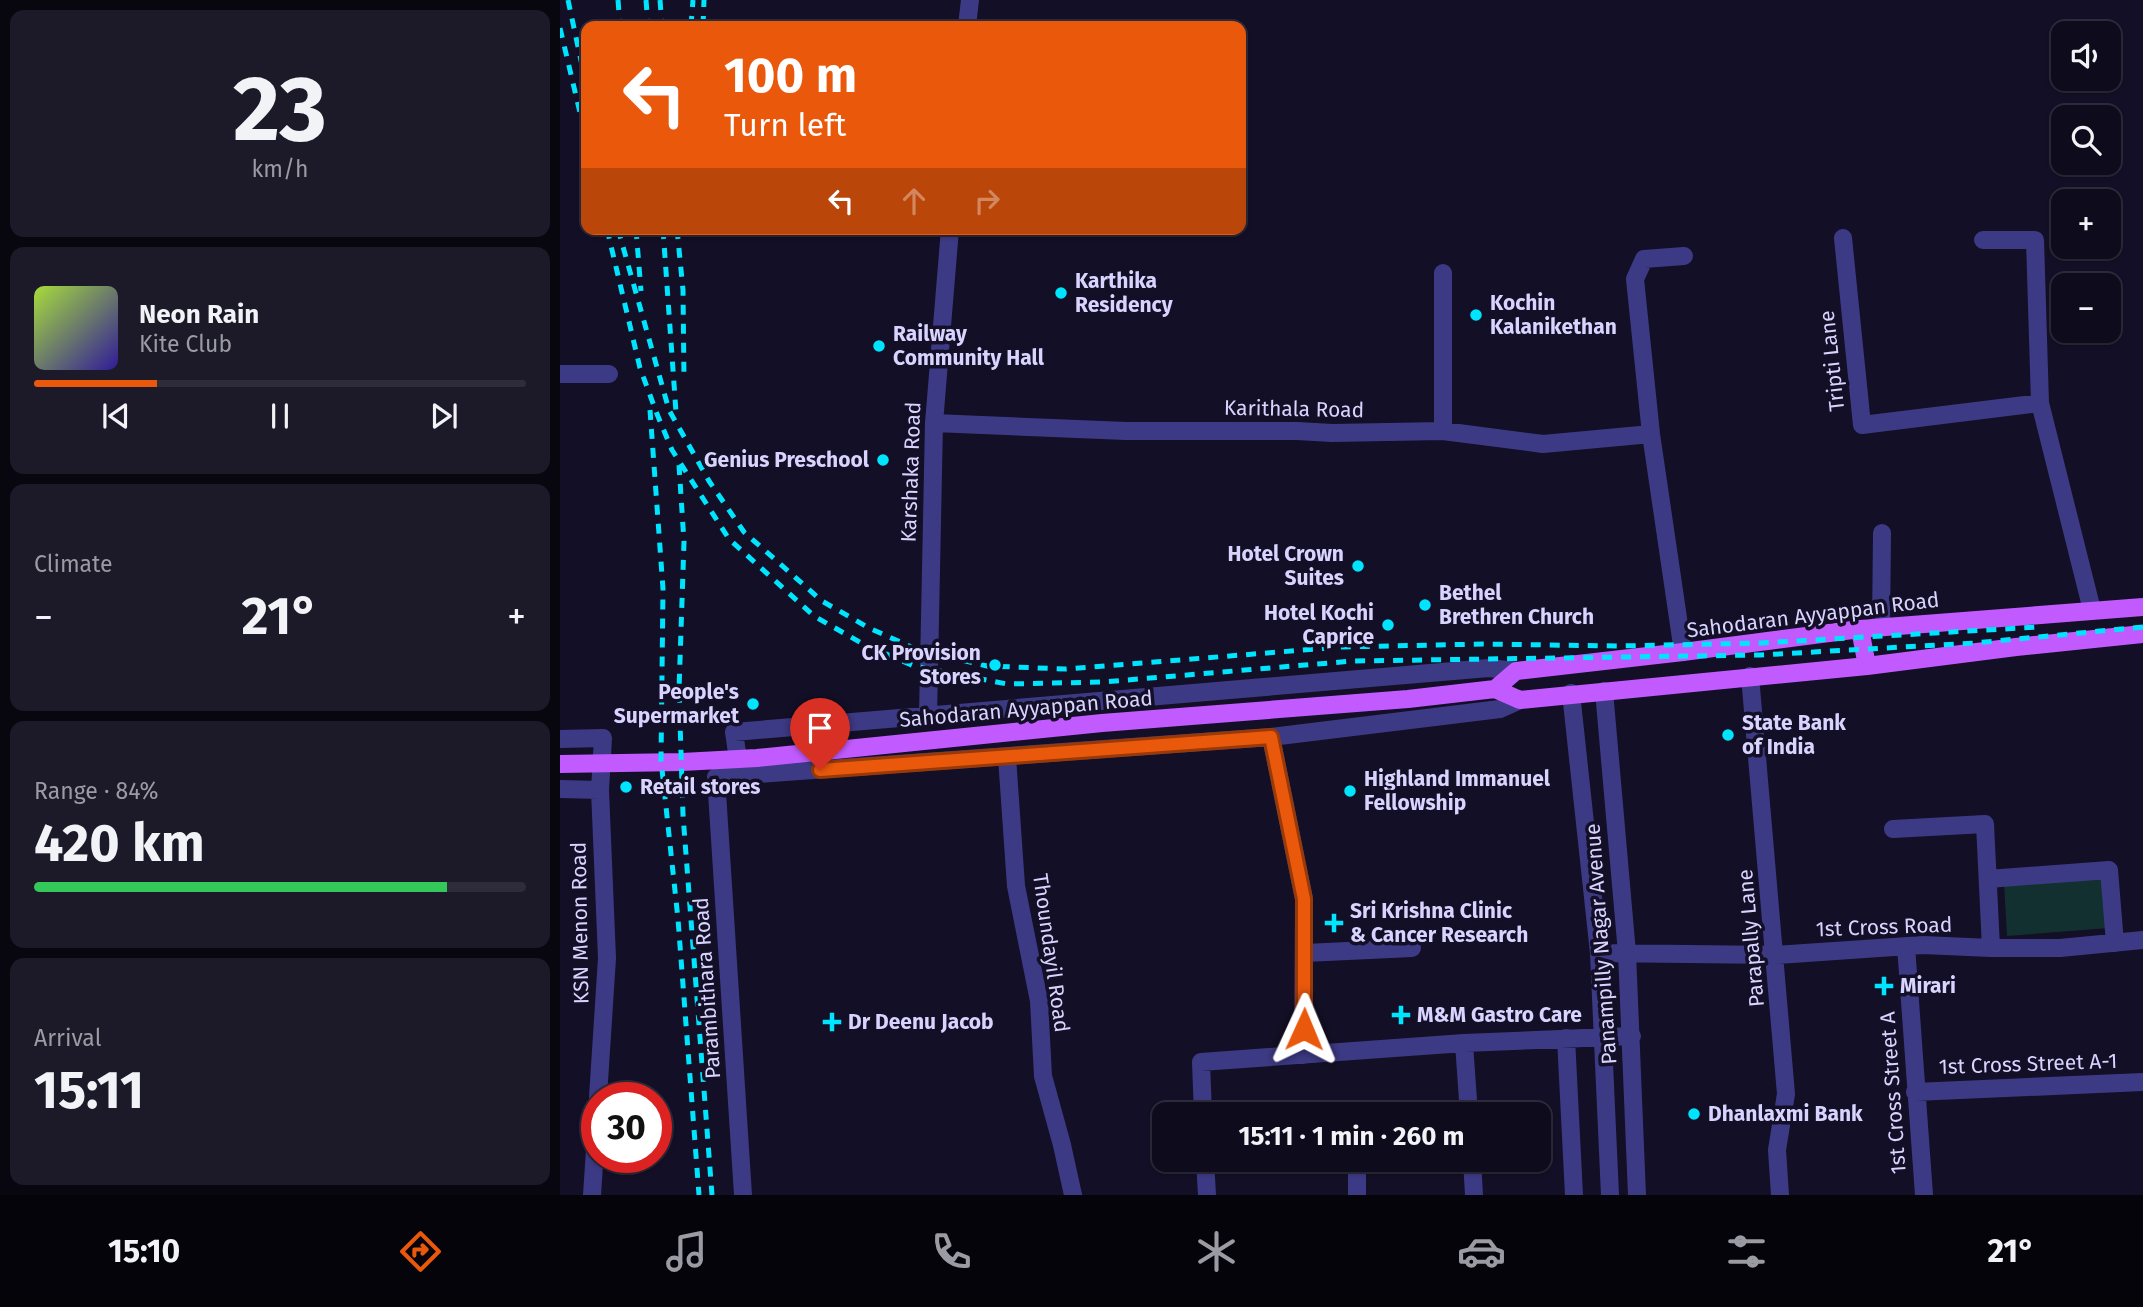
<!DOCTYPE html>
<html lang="en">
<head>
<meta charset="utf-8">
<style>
	body { margin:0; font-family:"Fira Sans",sans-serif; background:#1c1929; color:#f1f3f6; height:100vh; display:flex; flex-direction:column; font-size:26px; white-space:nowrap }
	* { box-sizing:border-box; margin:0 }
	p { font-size:23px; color:#9b9ba3 }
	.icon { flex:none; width:38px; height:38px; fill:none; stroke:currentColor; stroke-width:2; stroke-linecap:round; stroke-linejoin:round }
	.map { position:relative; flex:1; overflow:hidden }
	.drawer { display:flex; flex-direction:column; gap:10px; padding:10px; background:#08060f; width:560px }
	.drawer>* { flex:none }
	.top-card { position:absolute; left:21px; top:21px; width:665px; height:214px; border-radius:14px; box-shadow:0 2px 5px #0004,0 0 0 2px #2e2b3b; background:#ea580c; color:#fff; overflow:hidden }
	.tools { position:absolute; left:1491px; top:21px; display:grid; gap:14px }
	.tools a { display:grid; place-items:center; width:70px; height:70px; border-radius:14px; background:#0e0b1c; box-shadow:0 2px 5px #0004,0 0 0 2px #2e2b3b; font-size:35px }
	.speed { position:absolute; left:21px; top:1082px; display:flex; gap:14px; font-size:35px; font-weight:700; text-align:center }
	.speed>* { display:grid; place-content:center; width:91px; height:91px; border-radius:50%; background:#0e0b1c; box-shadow:0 2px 5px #0004,0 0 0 2px #2e2b3b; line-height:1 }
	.speed .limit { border:10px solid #d22; background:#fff; color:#111 }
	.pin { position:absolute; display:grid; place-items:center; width:60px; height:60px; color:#fff; margin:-72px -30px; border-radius:50% 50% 50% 0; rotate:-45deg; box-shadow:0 0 7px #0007 }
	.pin .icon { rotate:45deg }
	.me { position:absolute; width:77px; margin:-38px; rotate:1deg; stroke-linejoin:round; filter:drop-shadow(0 0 5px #0008) }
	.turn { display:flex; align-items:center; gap:24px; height:147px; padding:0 28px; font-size:32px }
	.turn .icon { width:91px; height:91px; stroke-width:2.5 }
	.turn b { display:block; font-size:49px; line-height:60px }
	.lanes { display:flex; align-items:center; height:66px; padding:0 28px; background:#0003; justify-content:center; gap:35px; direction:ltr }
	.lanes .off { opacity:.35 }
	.big { font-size:52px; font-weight:700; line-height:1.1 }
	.drawer .widget { flex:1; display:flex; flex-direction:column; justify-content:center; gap:10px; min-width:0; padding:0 24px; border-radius:14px; background:#1c1929 }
	.drawer .dial { align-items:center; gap:0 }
	.dial b { font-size:91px; line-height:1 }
	.song { display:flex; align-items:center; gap:21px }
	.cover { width:84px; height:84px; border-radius:10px; background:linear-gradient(135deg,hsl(80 70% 55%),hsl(250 70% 35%)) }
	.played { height:7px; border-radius:4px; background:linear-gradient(90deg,#ea580c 25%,#2e2b3b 25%) }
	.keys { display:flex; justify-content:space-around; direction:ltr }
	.heat { display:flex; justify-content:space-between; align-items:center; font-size:38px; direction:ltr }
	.charge { height:10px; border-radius:5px; background:linear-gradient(90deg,#34c759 84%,#2e2b3b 0) }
	.trip { position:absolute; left:592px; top:1102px; width:399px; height:70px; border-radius:14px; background:#0e0b1c; box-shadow:0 2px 5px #0004,0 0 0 2px #2e2b3b; font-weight:700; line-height:70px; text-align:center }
	.menu { display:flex; height:112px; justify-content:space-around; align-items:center; background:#06040b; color:#9b9ba3 }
	.menu .icon { width:49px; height:49px }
	.menu .current { color:#ea580c }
	.menu b { font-size:32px; color:#f1f3f6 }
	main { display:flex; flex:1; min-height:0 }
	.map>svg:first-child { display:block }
	.green { fill:#12302f }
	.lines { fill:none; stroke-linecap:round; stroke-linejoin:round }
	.minor { stroke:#3d3a85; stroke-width:18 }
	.major { stroke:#c25bff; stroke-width:18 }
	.rail { stroke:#00e5ff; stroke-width:5; stroke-dasharray:10 9; stroke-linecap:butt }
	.route-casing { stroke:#983908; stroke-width:18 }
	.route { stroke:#ea580c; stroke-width:12 }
	.poi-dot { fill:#00e5ff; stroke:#130f26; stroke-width:2.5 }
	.labels { text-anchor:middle; stroke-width:7; stroke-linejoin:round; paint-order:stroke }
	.poi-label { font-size:21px; font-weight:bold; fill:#d9d4ff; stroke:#130f26; text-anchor:start }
	.street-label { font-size:21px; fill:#d9d4ff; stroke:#130f26 }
</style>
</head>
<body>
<main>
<section class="drawer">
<div class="widget dial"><b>23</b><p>km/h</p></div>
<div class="widget">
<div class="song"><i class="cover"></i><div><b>Neon Rain</b><p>Kite Club</p></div></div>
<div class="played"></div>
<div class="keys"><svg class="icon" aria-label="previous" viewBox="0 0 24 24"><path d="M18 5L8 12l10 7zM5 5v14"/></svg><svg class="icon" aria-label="pause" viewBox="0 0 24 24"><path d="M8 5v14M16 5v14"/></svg><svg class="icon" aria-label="next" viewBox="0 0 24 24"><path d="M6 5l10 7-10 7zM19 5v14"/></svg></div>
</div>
<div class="widget"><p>Climate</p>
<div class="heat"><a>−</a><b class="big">21°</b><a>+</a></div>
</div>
<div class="widget"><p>Range · 84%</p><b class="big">420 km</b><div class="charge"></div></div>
<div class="widget"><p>Arrival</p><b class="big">15:11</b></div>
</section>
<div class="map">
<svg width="1583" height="1195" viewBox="0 0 1583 1195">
	<rect width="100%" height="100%" fill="#130f26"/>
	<path class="green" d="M1545,875L1549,928L1447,936L1444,883Z"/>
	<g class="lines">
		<path class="minor" d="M407,26L410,0
			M1283,238L1302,425L1480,403
			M1423,240H1475L1480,403L1532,610
			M0,374H49
			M374,423L566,431H737L772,433L883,431L983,444L1091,434
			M883,431V273
			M1321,627L1322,533
			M1123,652L1091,434L1075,279L1084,259L1124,256
			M1190,676L1226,1094L1217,1150L1220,1195
			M1044,691L1067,953L1077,1195
			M1011,693L1039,953L1050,1195
			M368,716L374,423L390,229
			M711,737L744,899L743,1055
			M0,739L43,738L40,790L47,958L38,1097
			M447,757L456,886L479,1001L483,1076L502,1145L513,1195
			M180,773L174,732L929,668L956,671
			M0,789L40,790
			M1333,829L1425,824L1431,948
			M1428,879L1549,870L1555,943
			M1346,946L1364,1195
			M745,953L852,948
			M1039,953L1216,955L1363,945L1431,948H1500L1583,940
			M1006,1038L1014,1195
			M904,1043L909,1115
			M1355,1092L1583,1082
			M643,1115L641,1062L904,1043L1072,1036
			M645,1160L647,1195
			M797,1160V1195
			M912,1160L914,1195
			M32,1195L37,1119
			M183,1195L156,777L711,737L940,709L960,700"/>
		<path class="major" d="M1300,629L1307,666
			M935,689L956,671L1123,652L1300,629L1583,607
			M0,764L122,762L197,758L542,723L848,699L935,689L960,700L1307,666L1456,647L1583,634"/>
		<path class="rail" d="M8,0L26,84
			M58,0L60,26
			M86,0L88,26
			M100,0L102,26
			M131,26L133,0
			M143,26L144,0
			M0,28L26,138
			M47,229L80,368L97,414L112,450L169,539L254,616L303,644L354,666L447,684L543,682L793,661L1200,655L1415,643L1583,627
			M58,229L109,410L149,481L184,532L262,601L309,628L358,650L427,666L506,669L782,647L923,644L1059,646L1202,643L1478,627
			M76,229L81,291
			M103,229L116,412
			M117,229L123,290L124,379
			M90,410L103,589L101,760L118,919L139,1195
			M119,465L124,542L119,690L123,815L152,1195"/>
	</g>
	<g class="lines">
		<defs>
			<path id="route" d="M260,770L711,737L744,899V1029"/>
		</defs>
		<use href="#route" class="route-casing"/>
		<use href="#route" class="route"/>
	</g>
	<g class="poi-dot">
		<circle cx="501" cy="293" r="7"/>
		<circle cx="916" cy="315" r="7"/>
		<circle cx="319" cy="346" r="7"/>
		<circle cx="323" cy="460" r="7"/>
		<circle cx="798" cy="566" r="7"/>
		<circle cx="865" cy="605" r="7"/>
		<circle cx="828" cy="625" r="7"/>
		<circle cx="435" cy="665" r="7"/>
		<circle cx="193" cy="704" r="7"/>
		<circle cx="1168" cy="735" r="7"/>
		<circle cx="66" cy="787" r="7"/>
		<circle cx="790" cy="791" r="7"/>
		<path d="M770.5 912.5h7v7h7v7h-7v7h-7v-7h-7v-7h7z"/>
		<path d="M1320.5 975.5h7v7h7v7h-7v7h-7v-7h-7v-7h7z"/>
		<path d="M837.5 1004.5h7v7h7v7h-7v7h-7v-7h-7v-7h7z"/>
		<path d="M268.5 1011.5h7v7h7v7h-7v7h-7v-7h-7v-7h7z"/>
		<circle cx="1134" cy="1114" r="7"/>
	</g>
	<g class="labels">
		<g class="poi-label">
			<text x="515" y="288">Karthika<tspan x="515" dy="24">Residency</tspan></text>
			<text x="930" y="310">Kochin<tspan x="930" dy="24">Kalanikethan</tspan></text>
			<text x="333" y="341">Railway<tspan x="333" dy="24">Community Hall</tspan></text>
			<text x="309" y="467" text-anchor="end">Genius Preschool</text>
			<text x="784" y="561" text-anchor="end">Hotel Crown<tspan x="784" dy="24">Suites</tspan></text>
			<text x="879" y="600">Bethel<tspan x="879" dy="24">Brethren Church</tspan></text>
			<text x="814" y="620" text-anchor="end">Hotel Kochi<tspan x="814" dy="24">Caprice</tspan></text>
			<text x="421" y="660" text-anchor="end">CK Provision<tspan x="421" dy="24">Stores</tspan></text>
			<text x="179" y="699" text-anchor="end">People's<tspan x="179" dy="24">Supermarket</tspan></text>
			<text x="1182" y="730">State Bank<tspan x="1182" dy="24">of India</tspan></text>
			<text x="804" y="786">Highland Immanuel<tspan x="804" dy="24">Fellowship</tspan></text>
			<text x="80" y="794">Retail stores</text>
			<text x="790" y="918">Sri Krishna Clinic<tspan x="790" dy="24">&amp; Cancer Research</tspan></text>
			<text x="1340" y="993">Mirari</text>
			<text x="857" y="1022">M&amp;M Gastro Care</text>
			<text x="288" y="1029">Dr Deenu Jacob</text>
			<text x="1148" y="1121">Dhanlaxmi Bank</text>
		</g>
		<g class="street-label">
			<text transform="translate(1272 361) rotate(-96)" y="7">Tripti Lane</text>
			<text transform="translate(734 409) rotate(1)" y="7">Karithala Road</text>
			<text transform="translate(351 472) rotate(-88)" y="7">Karshaka Road</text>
			<text transform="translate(1253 615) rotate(-7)" y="7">Sahodaran Ayyappan Road</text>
			<text transform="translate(466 709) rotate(-5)" y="7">Sahodaran Ayyappan Road</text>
			<text transform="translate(20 923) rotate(-91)" y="7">KSN Menon Road</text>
			<text transform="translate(1324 927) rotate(-2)" y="7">1st Cross Road</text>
			<text transform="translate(1191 938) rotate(-95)" y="7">Parapally Lane</text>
			<text transform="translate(1041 944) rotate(-94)" y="7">Panampilly Nagar Avenue</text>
			<text transform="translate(491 953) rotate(82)" y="7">Thoundayil Road</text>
			<text transform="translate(147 988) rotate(-94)" y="7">Parambithara Road</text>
			<text transform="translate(1468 1064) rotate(-2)" y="7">1st Cross Street A-1</text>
			<text transform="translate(1333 1093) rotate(-94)" y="7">1st Cross Street A</text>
		</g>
	</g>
</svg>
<div class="tools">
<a><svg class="icon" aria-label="sound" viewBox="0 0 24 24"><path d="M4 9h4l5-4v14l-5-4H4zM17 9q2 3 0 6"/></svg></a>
<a><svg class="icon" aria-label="search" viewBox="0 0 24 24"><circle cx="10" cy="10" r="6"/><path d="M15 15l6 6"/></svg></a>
<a>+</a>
<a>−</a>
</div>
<div class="speed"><div class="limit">30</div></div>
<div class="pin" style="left:260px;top:770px;background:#d93025"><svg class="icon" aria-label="arrive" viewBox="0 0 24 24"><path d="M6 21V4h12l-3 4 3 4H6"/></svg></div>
<svg class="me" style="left:744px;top:1029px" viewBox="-20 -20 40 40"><path d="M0-17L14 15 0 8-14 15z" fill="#ea580c" stroke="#fff" stroke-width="4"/></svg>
<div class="trip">15:11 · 1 min · 260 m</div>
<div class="top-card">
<div class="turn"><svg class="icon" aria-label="left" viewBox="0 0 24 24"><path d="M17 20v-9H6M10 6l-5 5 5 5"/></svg><div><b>100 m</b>Turn left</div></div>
<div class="lanes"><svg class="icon" aria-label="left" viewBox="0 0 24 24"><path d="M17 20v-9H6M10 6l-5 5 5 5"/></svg><svg class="icon off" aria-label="ahead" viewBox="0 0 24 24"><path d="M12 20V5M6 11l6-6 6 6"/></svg><svg class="icon off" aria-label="right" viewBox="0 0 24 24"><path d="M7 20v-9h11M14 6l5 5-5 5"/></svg></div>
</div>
</div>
</main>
<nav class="menu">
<b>15:10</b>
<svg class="icon current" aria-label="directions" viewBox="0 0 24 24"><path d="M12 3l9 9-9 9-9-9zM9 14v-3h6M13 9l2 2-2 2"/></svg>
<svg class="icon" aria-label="music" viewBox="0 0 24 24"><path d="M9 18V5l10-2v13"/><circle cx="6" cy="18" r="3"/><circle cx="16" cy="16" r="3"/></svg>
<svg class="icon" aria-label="phone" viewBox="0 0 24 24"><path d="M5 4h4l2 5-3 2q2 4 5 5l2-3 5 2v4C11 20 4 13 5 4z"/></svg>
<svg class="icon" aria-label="climate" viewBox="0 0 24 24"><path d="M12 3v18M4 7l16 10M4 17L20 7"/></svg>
<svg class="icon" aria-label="car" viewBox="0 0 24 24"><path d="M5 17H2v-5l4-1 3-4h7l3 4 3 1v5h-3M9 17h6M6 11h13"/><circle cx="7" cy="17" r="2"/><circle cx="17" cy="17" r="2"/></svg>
<svg class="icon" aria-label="filters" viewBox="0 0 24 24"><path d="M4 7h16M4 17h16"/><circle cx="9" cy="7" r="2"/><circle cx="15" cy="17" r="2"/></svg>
<b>21°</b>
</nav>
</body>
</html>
